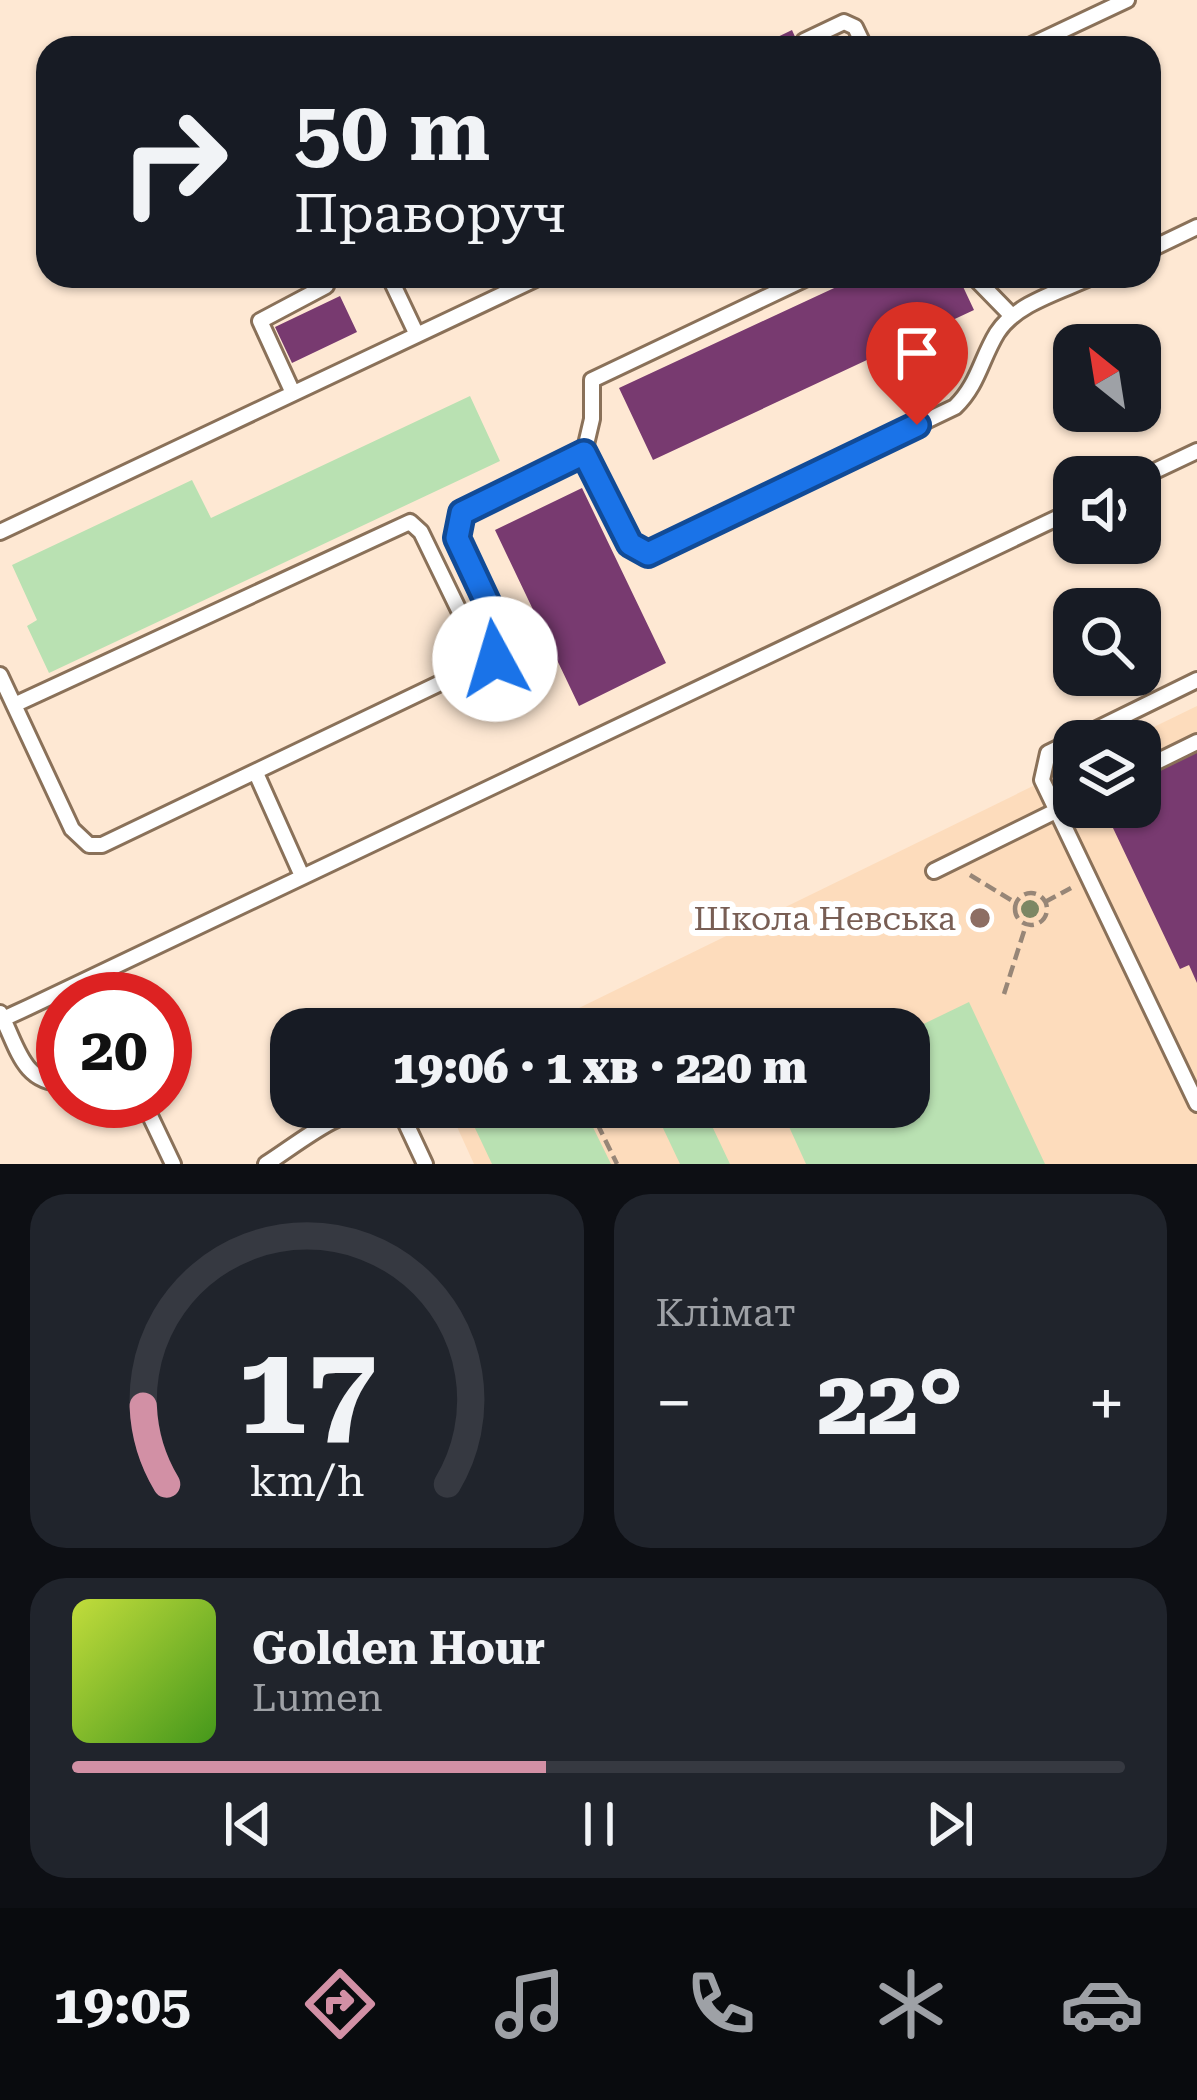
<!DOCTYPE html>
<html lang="uk">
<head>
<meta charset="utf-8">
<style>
	body { margin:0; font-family:"Roboto Serif",serif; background:#20242c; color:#f1f3f6; height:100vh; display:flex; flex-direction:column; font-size:45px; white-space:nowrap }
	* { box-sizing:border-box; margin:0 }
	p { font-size:39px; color:#9ea1a6 }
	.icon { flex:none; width:66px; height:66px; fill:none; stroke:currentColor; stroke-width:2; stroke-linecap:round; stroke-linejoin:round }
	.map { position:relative; height:1164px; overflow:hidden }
	.details { display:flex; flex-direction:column; gap:30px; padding:30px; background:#0d0f14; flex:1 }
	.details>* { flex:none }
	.top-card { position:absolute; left:36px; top:36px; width:1125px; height:252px; border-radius:36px; box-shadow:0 3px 9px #0004; background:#171b24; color:#f1f3f6; overflow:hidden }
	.needle { width:78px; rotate:330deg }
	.fabs { position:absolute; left:1053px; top:324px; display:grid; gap:24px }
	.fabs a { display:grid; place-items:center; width:108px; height:108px; border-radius:24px; background:#171b24; box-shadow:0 3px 9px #0004; font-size:60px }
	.speed { position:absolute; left:36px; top:972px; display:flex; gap:24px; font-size:60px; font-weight:700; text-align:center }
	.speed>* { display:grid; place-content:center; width:156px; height:156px; border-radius:50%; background:#171b24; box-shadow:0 3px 9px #0004; line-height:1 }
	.speed .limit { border:18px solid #d22; background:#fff; color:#111 }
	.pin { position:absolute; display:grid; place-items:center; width:102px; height:102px; color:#fff; margin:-123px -51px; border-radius:50% 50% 50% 0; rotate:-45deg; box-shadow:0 0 12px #0007 }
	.pin .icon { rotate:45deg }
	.me { position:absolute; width:132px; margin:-66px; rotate:354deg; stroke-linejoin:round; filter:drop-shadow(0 0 9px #0008) }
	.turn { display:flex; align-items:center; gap:42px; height:252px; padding:0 60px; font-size:54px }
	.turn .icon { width:156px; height:156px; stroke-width:2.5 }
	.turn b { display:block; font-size:84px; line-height:102px }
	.big { font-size:90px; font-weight:800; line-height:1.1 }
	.details .tile { flex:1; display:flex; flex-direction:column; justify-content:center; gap:18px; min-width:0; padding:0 42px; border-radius:36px; background:#20242c }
	.details .dial { align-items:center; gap:0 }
	.dial svg { height:312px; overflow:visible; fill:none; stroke:#363941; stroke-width:7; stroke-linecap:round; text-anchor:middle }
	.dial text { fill:#f1f3f6; stroke:none }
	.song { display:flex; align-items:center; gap:36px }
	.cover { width:144px; height:144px; border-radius:18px; background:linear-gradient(135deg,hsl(70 70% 55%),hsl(100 70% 35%)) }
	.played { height:12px; border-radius:6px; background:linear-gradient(90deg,#d290a5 45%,#363941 45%) }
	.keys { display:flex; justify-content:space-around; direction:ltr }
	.heat { display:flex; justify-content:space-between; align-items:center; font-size:66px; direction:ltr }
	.details .tiles { flex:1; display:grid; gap:30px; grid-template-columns:1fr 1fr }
	.tile:last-child { grid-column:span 2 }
	.trip { position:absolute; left:270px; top:1008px; width:660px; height:120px; border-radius:36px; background:#171b24; box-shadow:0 3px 9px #0004; font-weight:800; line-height:120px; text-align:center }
	.dock { display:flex; height:192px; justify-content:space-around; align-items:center; background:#090b0e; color:#9ea1a6 }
	.dock .icon { width:84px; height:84px }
	.dock .active { color:#d290a5 }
	.dock b { font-size:54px; color:#f1f3f6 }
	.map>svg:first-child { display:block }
	.built { fill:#fddcbc }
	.green { fill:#b9e1b2 }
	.building { fill:#783a70 }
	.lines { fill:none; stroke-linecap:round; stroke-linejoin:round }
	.lane-casing { stroke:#8a7159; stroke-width:20 }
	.path { stroke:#978677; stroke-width:4.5; stroke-dasharray:12 6; stroke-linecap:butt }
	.lane { stroke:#fff; stroke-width:14 }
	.tree { fill:#7c8764 }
	.route-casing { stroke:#114b97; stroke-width:30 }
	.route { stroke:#1a73e8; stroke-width:21 }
	.education-dot { fill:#8d6e63; stroke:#fff; stroke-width:4.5 }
	.labels { text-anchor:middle; stroke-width:12; stroke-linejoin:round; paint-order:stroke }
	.education-label { font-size:33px; fill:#785e54; stroke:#fff; text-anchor:end }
</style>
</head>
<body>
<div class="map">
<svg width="1197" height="1164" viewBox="0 0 1197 1164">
	<rect width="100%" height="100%" fill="#fee8d3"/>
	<path class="built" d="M1197,706V1164H474L448,1107H909V1029H536L1074,766V807H1140V741H1125Z"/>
	<path class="green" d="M470,396L500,461L49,673L27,626L37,620L12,565L192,480L211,518Z
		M969,1002L1045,1164H806L780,1107H909V1031Z
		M465,1107H583L611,1164H492Z
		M653,1107H703L730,1164H680Z"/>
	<path class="building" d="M792,30L800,48H755Z
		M860,276H958L974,310L653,460L619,388Z
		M340,296L357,332L292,363L275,327Z
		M1143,333L1156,359L1140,366V345H1117Z
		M582,488L666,663L579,706L495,530Z
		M1197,751V983L1189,965L1180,969L1103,807H1140V778Z"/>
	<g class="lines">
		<defs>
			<path id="lane" d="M804,41L844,22L855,27L865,48
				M1025,48L1127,0
				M1149,250L1197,227
				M389,276L417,335
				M973,276L1011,315
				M293,393L260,321L326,286
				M584,453L592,419V380L811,276
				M1140,478L1197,451
				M0,532L542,276
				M0,675L72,829L89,845H102L501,654L505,640L457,538L462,513L584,453L630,544L648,554L955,407C978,385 981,359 997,333C1016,303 1062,291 1094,276
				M1197,680L1048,753L1042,780L1197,1104
				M14,705L410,522L421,532L485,664
				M1140,770L1197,742
				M256,773L302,876
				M934,871L1074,802
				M0,1013L3,1019L29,1007L1074,510
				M3,1019C18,1049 24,1083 63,1083
				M143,1101L173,1164
				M379,1107L403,1117L425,1164
				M266,1164C299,1143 337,1110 377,1107"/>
		</defs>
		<use href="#lane" class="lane-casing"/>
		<path class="path" d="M970,875L1016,903
			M1015 909a16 16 0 1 1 32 0a16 16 0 1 1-32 0Z
			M1045,902L1071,888
			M1004,994L1026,925
			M595,1107L593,1115L617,1164"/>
		<use href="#lane" class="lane"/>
	</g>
	<circle class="tree" cx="1030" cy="909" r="9"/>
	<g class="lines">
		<defs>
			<path id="route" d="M495,659L505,640L457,538L462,513L584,453L630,544L648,554L917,425"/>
		</defs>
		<use href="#route" class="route-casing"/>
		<use href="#route" class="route"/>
	</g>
	<circle class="education-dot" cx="980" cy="918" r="12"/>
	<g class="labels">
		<g class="education-label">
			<text x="956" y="930">Школа Невська</text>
		</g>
	</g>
</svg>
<div class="fabs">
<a><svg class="needle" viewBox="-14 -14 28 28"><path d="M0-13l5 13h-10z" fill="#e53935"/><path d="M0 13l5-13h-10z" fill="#9ea1a6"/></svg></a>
<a><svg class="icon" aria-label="sound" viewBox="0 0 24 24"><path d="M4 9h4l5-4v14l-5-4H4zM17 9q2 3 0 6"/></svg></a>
<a><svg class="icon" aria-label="search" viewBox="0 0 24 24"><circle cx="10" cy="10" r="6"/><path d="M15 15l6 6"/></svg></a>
<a><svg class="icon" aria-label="layers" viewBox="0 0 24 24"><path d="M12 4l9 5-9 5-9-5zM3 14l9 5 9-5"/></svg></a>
</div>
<div class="speed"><div class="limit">20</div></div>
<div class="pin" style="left:917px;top:425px;background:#d93025"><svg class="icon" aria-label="arrive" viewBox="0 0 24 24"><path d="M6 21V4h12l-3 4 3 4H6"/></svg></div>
<svg class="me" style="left:495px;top:659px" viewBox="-20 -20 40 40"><circle r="19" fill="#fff"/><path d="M0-13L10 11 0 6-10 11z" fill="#1a73e8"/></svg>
<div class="trip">19:06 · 1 хв · 220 m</div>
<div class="top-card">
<div class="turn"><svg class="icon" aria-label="right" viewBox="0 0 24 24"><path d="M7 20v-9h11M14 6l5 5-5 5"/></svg><div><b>50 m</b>Праворуч</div></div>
</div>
</div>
<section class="details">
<div class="tiles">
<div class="tile dial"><svg viewBox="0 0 100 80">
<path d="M14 69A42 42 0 1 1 86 69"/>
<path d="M14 69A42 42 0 0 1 8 49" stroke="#d290a5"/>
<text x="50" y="56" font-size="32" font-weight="700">17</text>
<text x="50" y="72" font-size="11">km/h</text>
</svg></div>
<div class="tile"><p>Клімат</p>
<div class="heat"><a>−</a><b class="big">22°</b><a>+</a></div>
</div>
<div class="tile">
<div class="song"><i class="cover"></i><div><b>Golden Hour</b><p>Lumen</p></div></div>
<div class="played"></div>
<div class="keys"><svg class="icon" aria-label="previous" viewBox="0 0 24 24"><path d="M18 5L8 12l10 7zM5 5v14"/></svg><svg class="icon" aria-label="pause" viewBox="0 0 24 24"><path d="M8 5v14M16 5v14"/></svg><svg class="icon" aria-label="next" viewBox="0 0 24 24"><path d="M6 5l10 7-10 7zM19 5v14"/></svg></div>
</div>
</div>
</section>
<nav class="dock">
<b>19:05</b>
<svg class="icon active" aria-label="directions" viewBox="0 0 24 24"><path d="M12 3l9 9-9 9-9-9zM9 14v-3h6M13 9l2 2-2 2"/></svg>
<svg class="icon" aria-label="music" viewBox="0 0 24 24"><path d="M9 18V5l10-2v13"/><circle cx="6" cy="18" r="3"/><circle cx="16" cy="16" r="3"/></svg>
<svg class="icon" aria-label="phone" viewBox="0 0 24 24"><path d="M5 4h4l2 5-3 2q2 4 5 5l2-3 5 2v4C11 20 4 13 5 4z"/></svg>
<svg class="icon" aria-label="climate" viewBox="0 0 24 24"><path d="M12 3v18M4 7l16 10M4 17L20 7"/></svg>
<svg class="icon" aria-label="car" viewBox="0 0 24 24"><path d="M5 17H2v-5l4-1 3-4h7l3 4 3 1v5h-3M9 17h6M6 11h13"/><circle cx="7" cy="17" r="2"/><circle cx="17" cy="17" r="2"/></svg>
</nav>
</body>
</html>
